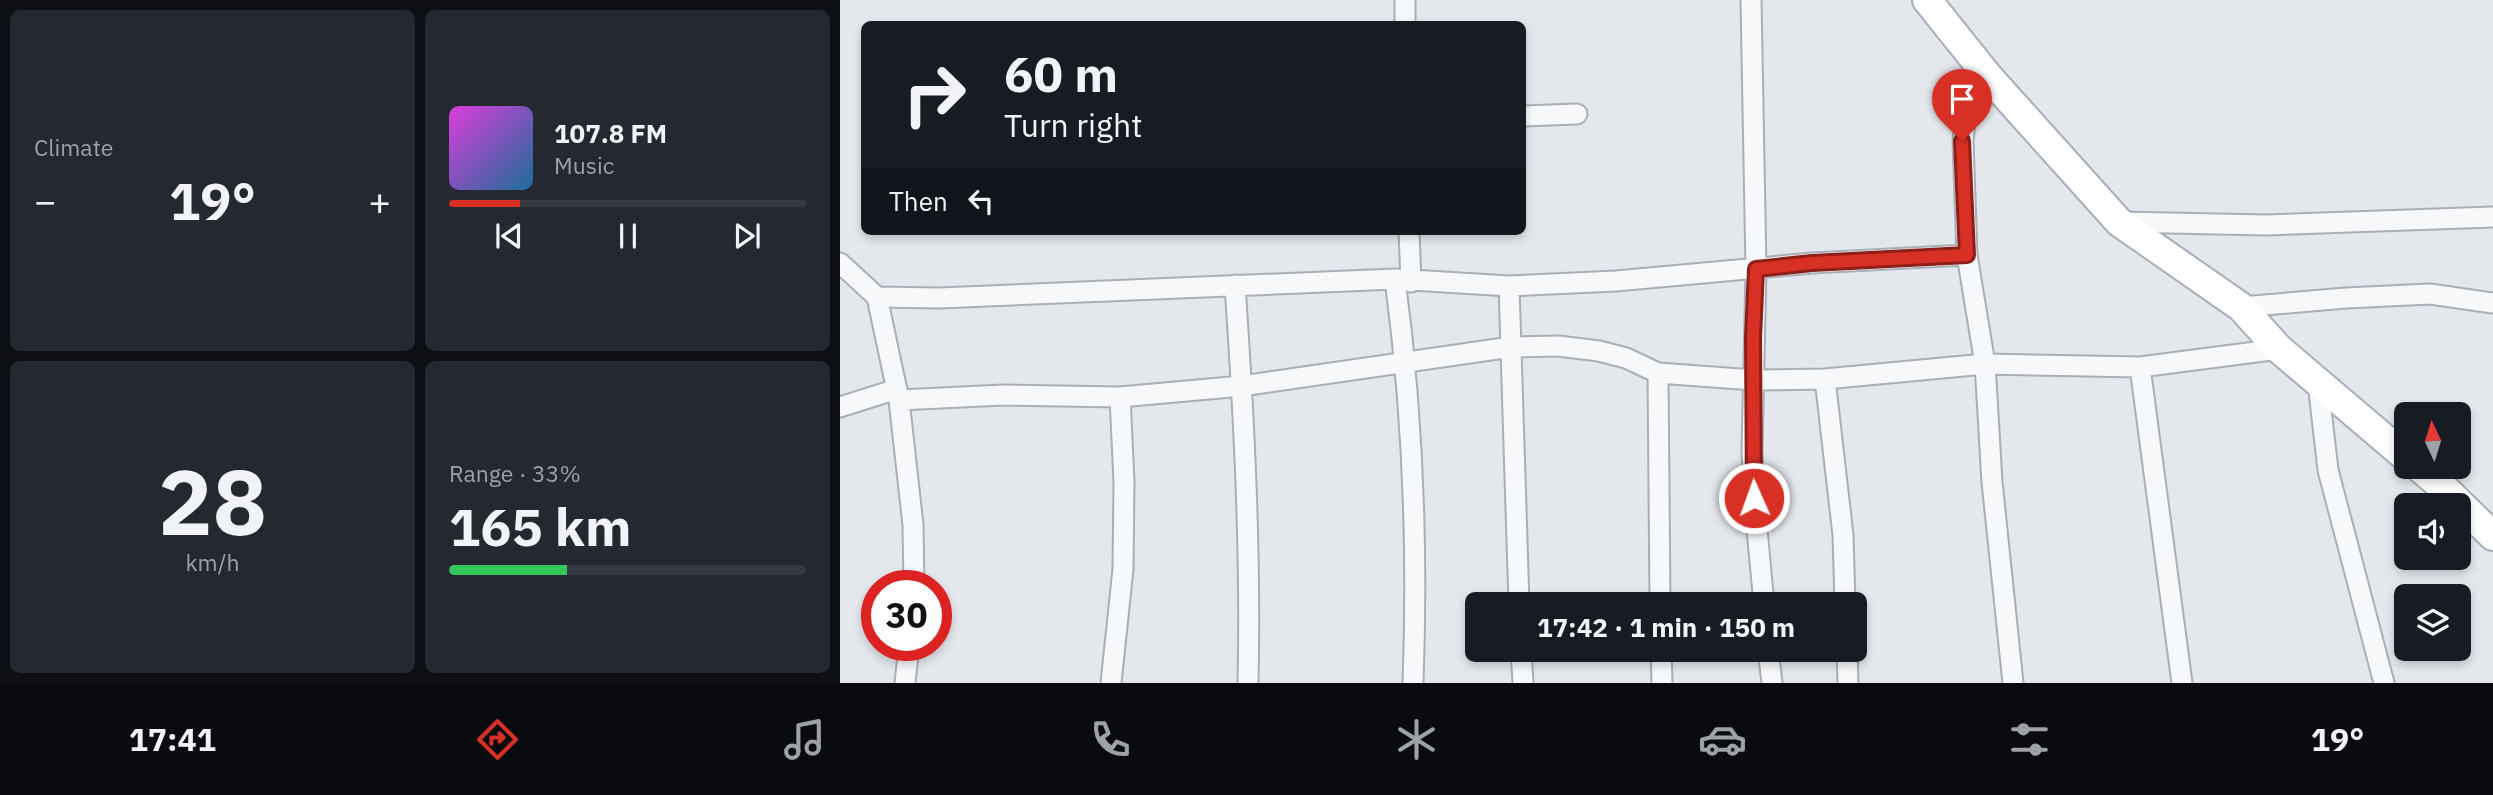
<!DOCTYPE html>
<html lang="en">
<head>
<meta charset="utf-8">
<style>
	body { margin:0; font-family:"IBM Plex Sans",sans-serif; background:#242831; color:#f1f3f6; height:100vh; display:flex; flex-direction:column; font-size:26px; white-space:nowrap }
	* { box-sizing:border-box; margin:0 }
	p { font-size:23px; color:#9ea1a6 }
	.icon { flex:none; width:38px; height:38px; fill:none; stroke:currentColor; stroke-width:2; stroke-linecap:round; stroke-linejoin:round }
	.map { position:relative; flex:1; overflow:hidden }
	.sheet { display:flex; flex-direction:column; gap:10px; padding:10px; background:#0d0f14; width:840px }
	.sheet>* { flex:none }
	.guide { position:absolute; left:21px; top:21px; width:665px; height:214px; border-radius:10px; box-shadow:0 4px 10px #0003; background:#171b24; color:#f1f3f6; overflow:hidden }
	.needle { width:46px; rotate:356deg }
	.buttons { position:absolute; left:1554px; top:402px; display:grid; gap:14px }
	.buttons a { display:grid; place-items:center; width:77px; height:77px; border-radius:10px; background:#171b24; box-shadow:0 4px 10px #0003; font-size:35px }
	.speed { position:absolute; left:21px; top:570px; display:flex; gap:14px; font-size:35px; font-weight:700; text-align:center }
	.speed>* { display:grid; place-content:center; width:91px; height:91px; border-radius:50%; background:#171b24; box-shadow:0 4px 10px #0003; line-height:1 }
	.speed .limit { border:10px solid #d22; background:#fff; color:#111 }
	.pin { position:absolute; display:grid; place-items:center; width:60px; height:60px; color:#fff; margin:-72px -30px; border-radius:50% 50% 50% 0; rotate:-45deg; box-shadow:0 0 7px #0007 }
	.pin .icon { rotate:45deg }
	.me { position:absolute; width:77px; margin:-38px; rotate:358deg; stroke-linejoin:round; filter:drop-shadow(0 0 5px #0008) }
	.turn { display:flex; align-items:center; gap:24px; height:147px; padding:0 28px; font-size:32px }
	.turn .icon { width:91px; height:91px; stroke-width:2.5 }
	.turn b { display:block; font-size:49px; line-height:60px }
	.then { display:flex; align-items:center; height:66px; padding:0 28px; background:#0003; gap:14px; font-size:26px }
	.big { font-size:52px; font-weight:700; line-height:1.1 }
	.sheet .tile { flex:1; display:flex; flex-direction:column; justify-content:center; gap:10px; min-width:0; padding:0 24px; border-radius:10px; background:#242831 }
	.sheet .dial { align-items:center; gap:0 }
	.dial b { font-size:91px; line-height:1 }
	.song { display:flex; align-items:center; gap:21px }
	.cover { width:84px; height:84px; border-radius:10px; background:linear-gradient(135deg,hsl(300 70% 55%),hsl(200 70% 35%)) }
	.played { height:7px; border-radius:4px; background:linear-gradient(90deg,#d93025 20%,#363941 20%) }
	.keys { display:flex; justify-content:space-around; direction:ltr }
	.heat { display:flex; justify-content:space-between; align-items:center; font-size:38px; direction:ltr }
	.charge { height:10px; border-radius:5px; background:linear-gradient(90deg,#34c759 33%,#363941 0) }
	.sheet .tiles { flex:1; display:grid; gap:10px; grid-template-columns:repeat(2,1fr) }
	.trip { position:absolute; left:625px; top:592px; width:402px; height:70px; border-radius:10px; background:#171b24; box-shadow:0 4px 10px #0003; font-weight:700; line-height:70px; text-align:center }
	.menu { display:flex; height:112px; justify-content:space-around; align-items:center; background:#090b0e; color:#9ea1a6 }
	.menu .icon { width:49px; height:49px }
	.menu .current { color:#d93025 }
	.menu b { font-size:32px; color:#f1f3f6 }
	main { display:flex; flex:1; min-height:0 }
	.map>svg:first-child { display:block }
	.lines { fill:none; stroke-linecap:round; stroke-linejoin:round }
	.street-casing { stroke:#a9aeb7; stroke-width:23 }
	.secondary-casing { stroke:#a9aeb7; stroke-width:32 }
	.street { stroke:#f7f8fa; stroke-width:19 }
	.secondary { stroke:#fff; stroke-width:28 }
	.route-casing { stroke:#8d1f18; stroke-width:18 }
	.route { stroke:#d93025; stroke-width:12 }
</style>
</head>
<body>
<main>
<section class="sheet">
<div class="tiles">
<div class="tile"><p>Climate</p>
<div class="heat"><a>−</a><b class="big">19°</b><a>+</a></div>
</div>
<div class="tile">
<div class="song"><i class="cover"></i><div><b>107.8 FM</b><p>Music</p></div></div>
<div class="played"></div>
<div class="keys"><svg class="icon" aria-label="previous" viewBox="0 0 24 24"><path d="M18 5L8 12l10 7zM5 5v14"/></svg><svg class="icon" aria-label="pause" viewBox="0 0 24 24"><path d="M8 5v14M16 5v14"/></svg><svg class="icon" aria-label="next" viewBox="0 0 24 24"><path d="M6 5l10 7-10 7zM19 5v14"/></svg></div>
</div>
<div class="tile dial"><b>28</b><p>km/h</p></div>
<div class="tile"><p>Range · 33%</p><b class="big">165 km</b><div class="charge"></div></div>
</div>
</section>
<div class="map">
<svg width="1653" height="683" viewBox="0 0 1653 683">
	<rect width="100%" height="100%" fill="#e4e7ec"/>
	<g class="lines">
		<defs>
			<path id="street" d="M911,0L916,269L912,451L914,498L924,604
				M565,24V0
				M1147,75L1126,112L1123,141L1127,255L1145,364L1152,482L1173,683
				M682,116L737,114
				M1280,222L1426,225L1653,217
				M569,231L571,282
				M0,263L37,297L99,298L555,279L669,286L776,281L972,263L1127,255
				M555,279C573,414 578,547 573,683
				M395,285C404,418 411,550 408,683
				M669,286L679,604
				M37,297L59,400L73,525L74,586
				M1401,307L1506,298L1590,294L1653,303
				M1300,367L1342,683
				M818,373L820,604
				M985,379L1003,535L1005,604
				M1478,383L1488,470L1544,683
				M59,400L163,395L280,397L402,386L671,347L718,346L759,351L786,358L818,373L914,380L985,379L1145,364L1300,367L1439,349
				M0,407L57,389
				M681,649L683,683
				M821,649L822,683
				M928,649L932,683
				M1007,649L1008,683
				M65,683L69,646
				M271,683L283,569L284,482L280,397"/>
			<path id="secondary" d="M1087,0L1147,75L1279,222L1401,307L1439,349L1566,457
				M1579,467L1605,489L1653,536"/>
		</defs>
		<use href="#street" class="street-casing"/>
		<use href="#secondary" class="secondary-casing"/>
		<use href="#street" class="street"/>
		<use href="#secondary" class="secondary"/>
	</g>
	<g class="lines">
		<defs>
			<path id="route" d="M914,498L913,338L916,269L972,263L1127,255L1122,141"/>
		</defs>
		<use href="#route" class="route-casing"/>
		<use href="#route" class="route"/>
	</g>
</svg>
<div class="buttons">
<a><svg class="needle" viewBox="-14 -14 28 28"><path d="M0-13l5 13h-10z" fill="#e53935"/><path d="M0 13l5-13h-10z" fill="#9ea1a6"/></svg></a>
<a><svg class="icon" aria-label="sound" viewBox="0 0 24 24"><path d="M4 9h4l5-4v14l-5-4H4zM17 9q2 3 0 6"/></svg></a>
<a><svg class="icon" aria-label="layers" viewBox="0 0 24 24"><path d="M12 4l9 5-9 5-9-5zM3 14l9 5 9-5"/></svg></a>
</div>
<div class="speed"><div class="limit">30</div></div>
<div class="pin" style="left:1122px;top:141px;background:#d93025"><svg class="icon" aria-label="arrive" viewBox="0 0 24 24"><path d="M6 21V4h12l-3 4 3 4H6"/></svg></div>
<svg class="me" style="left:914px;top:498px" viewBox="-20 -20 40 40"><circle r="17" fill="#d93025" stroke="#fff" stroke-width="3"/><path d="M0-11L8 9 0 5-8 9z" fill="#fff"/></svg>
<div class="trip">17:42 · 1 min · 150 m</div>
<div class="guide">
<div class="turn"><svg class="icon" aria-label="right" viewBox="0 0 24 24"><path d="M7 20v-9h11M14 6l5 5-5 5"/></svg><div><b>60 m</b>Turn right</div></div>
<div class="then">Then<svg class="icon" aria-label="left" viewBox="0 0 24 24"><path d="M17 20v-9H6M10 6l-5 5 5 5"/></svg></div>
</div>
</div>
</main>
<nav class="menu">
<b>17:41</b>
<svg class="icon current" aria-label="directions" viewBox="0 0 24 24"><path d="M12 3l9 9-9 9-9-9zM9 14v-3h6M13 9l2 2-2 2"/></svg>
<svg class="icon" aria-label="music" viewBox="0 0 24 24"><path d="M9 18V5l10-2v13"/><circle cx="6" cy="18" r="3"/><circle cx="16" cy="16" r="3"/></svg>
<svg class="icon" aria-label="phone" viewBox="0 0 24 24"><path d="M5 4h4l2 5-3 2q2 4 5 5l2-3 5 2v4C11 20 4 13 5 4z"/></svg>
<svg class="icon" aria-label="climate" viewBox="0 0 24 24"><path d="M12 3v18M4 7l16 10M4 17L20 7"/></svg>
<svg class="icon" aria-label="car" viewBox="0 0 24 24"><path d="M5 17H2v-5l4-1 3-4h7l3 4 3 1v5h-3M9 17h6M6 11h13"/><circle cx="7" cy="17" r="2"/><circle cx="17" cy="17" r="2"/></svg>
<svg class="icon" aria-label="filters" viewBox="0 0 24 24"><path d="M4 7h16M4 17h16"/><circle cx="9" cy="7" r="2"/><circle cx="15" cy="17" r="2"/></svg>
<b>19°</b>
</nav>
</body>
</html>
